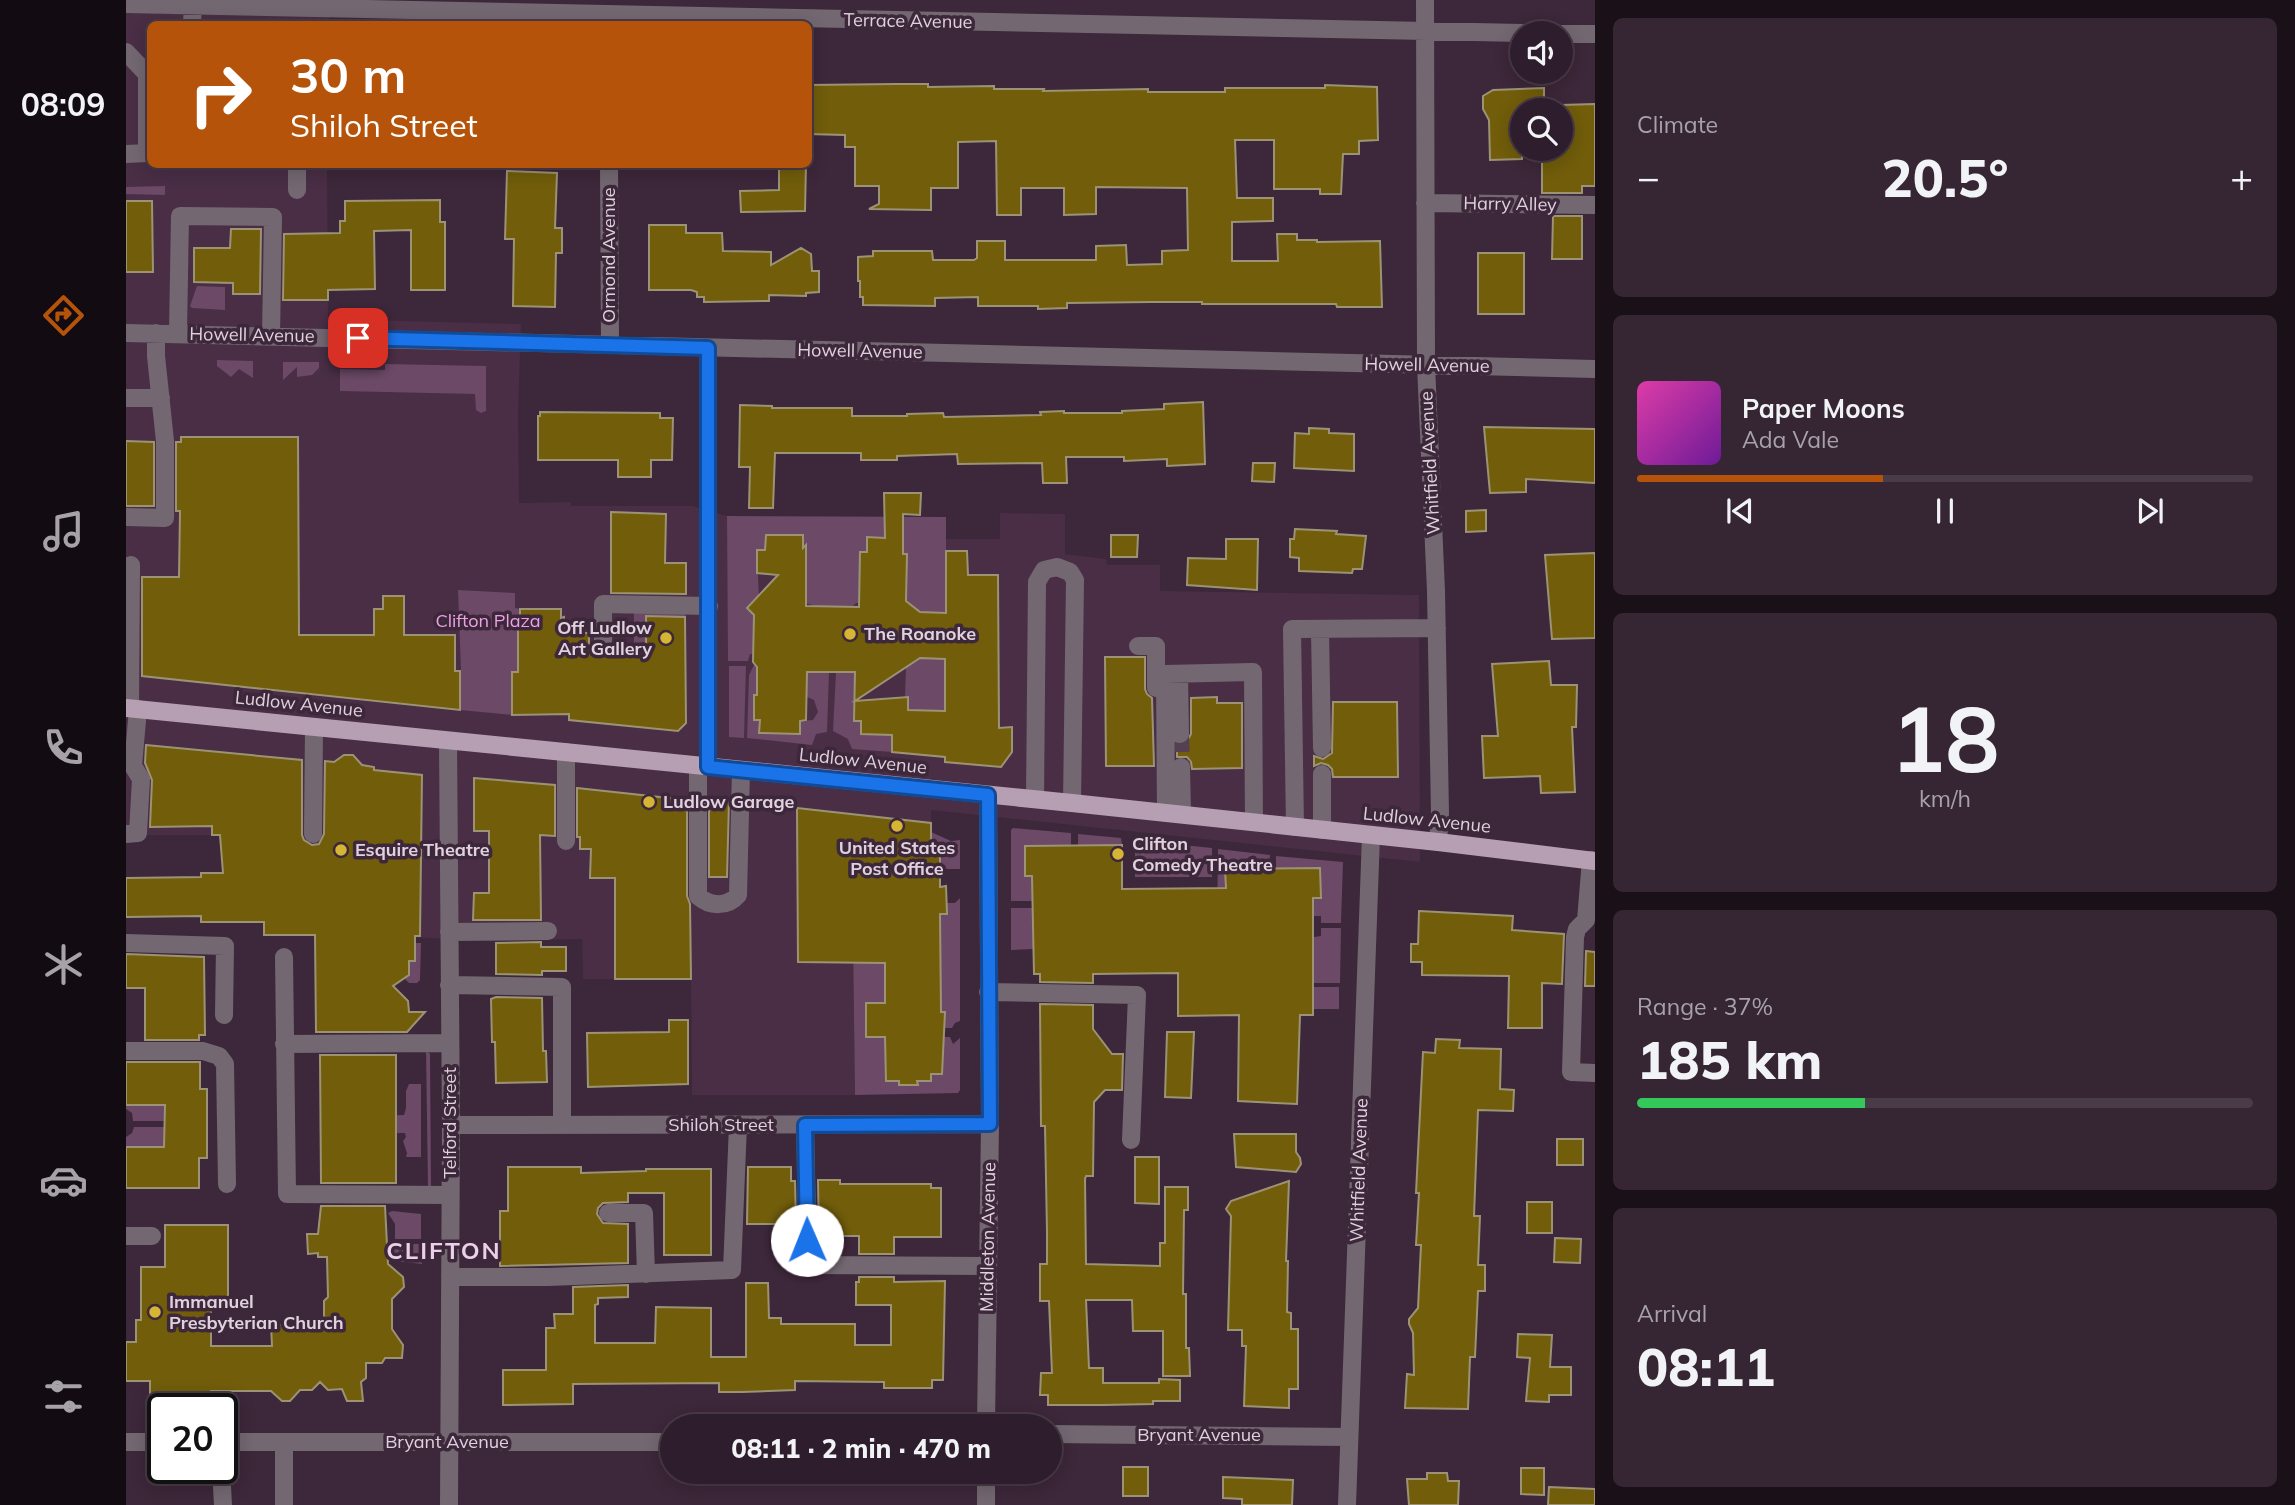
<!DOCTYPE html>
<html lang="en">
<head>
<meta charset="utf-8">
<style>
	body { margin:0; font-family:Mulish,sans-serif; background:#362634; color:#f1f3f6; height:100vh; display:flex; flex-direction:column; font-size:26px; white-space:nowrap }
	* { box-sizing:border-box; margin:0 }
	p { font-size:23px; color:#a7a2a9 }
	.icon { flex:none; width:38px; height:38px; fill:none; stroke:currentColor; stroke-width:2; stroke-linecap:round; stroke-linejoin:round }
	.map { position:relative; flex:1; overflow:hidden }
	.panel { display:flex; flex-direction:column; gap:18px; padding:18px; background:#191018; width:700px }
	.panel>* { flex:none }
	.hud { position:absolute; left:21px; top:21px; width:665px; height:147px; border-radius:10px; box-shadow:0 4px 18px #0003,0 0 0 2px #493b48; background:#b45309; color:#fff; overflow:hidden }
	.tools { position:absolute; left:1384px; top:21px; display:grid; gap:14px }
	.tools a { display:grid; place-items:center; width:63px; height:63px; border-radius:50%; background:#2e1d2c; box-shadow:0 4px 18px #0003,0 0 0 2px #493b48; font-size:35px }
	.speed { position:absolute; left:21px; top:1393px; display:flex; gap:14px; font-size:35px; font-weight:700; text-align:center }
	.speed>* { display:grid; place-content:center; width:91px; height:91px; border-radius:50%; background:#2e1d2c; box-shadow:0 4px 18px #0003,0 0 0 2px #493b48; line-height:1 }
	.speed .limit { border:4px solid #111; border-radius:10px; background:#fff; color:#111 }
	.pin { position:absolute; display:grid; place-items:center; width:60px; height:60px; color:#fff; margin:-30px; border-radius:14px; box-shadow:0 4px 10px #0006 }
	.me { position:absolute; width:77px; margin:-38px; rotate:359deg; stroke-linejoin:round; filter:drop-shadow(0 0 5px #0008) }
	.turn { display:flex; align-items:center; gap:24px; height:147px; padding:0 28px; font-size:32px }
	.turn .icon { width:91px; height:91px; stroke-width:2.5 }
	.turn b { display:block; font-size:49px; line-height:60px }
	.big { font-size:52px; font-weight:800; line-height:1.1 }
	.panel .tile { flex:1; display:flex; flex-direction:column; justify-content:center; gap:10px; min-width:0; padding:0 24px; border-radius:10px; background:#362634 }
	.panel .dial { align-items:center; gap:0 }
	.dial b { font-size:91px; line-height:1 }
	.song { display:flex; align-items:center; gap:21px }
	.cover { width:84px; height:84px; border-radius:10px; background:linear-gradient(135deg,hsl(320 70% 55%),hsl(280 70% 35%)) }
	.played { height:7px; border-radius:4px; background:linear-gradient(90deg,#b45309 40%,#493b48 40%) }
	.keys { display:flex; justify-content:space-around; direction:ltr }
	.heat { display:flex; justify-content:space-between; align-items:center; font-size:38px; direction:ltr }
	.charge { height:10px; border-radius:5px; background:linear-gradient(90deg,#34c759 37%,#493b48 0) }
	.trip { position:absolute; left:534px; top:1414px; width:402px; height:70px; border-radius:35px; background:#2e1d2c; box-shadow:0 4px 18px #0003,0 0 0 2px #493b48; font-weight:800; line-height:70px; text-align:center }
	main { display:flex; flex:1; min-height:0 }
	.menu { display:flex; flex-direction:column; width:126px; justify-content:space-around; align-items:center; background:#120c12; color:#a7a2a9 }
	.menu .icon { width:49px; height:49px }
	.menu .current { color:#b45309 }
	.menu b { font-size:32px; color:#f1f3f6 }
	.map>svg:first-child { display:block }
	.built { fill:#492e46 }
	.green { fill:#6b4967 }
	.building { fill:#715d0a; stroke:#9c9374; stroke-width:2; fill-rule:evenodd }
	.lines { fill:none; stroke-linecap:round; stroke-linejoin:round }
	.minor-tunnel { stroke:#554053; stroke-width:18; stroke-dasharray:18 9; stroke-linecap:butt }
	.minor { stroke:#736871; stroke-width:18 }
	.major { stroke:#b69fb3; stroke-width:18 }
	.route-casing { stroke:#114b97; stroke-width:18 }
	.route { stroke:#1a73e8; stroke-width:12 }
	.poi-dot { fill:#d6b534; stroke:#3d273a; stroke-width:2.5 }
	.labels { text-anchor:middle; stroke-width:7; stroke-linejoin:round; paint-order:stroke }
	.street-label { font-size:18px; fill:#e0d1de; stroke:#3d273a }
	.park-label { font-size:18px; fill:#eda1e5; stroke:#3d273a }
	.poi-label { font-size:18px; font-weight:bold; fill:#e0d1de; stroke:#3d273a; text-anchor:start }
	.district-label { font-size:24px; font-weight:bold; letter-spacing:2px; fill:#eccfe8; stroke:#3d273a }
</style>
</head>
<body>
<main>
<nav class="menu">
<b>08:09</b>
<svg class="icon current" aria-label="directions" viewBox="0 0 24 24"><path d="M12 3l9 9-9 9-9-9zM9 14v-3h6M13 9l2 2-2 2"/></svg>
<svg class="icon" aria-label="music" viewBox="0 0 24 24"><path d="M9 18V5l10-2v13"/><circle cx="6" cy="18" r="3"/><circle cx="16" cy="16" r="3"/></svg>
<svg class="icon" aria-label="phone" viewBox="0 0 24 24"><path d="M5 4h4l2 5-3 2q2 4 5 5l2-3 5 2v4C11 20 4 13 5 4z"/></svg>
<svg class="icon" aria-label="climate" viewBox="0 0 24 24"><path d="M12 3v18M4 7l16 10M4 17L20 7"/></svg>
<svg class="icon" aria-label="car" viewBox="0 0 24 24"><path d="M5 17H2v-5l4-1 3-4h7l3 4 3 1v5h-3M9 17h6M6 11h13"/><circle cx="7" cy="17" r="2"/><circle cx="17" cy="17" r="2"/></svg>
<svg class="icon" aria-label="filters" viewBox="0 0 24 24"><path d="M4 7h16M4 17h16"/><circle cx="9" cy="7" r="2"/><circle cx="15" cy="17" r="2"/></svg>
</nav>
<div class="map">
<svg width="1469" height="1505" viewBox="0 0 1469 1505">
	<rect width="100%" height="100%" fill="#3d273a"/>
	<path class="built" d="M0,0H204L203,24H24V164L201,165L202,319L395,324L392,413L393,503L445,502V506H567L601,516L820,517V539H874V513L939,514V554L980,559L981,565H1034V591L1293,595L1294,862L805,810V823L726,866L729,1095H566L565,979H457L456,939L340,940L248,935H138L137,835H0Z"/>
	<path class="green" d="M39,186V195L0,194V187Z
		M71,286L99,287V310L66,308L64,306Z
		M91,360L127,361V378L113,369L105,377L91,366Z
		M157,362H193V368L186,375L171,377V367L157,380Z
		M259,364L360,366V411L355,413L350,410L349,394L214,391V369L259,370Z
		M601,516L820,517V613L789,612V608L785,605H780L781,554H777V538H741V552L734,553L735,603H730L726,607L688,606L680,603V552L677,551V535H640L639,550H631L633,600L628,601L624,604V611L628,615V654H624L622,661H602Z
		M332,590L389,593V608L394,609V618L392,619V672H386V715L334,710L335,670Z
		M560,610L559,629L521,628L520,647L510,651V644L508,643V611Z
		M788,658L819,659V757L807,756L808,711L782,710V697H779L780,666L788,663Z
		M629,663H632L631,695L628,696V719L634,720V733L674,734V721L687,720L692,712L688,700L679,696V665L703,672L701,732L690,734L686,745L621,738L623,675Z
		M603,666H620L618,738L603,737Z
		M731,666L728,721H735V734L766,735V752L726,749L722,739L707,731L710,672H718L719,669Z
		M887,828L945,833V846L899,876H906L907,901H885V830Z
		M805,832L825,841L834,840V869H814V852H805Z
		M952,834L995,838L996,845H952Z
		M1009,840L1086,848V877H1009Z
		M1092,849L1144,855L1143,868L1100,869V897L1091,924Z
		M1150,856L1217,862L1215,923H1195V916H1187V898L1195,897L1194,868H1150Z
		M726,866L758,922L759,1003L740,1004V1037H759L760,1081L792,1084L791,1081L805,1074H816L814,1037H824L827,1044L834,1038V1090L832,1093L729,1095Z
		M834,898V1021L829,1023L826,1028H819V1012H815V1000L811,997C817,974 816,949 810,926L815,924L814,914L821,913V903H829Z
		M885,908H907V949L885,950Z
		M1195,928H1215L1214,983H1187L1188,937L1195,936Z
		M279,943H295L294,980L291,983H283L278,978L283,961L289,960V947H282Z
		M1187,987H1213V1009H1187Z
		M300,1050L304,1054L305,1187L302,1188Z
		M283,1084H295V1157H280L281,1153L277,1141L280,1137L279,1133H194V1116L278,1115L280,1108V1091Z
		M0,1105H38V1121H7L6,1113L0,1109Z
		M8,1127H38V1147H0V1137L6,1133Z
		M266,1211L295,1214V1239H269V1224L262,1213Z
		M270,1244H296V1264L241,1258C250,1250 259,1253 269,1248Z"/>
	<path class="building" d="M770,84H802V87L868,86V89H918L917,91L1022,89V92H1099V88H1199V85L1251,87L1252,140L1233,141V154H1217L1215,194H1194V189H1148V140H1109L1111,198H1147V221L1106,222V261H1152L1151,234H1171V240H1191V242L1254,241L1256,307H1211L1210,304H1076V302H1025L941,303V308L912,309V306H852V297L809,298V306L737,305V297H734V281H732V257L747,256V251H806L807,260H848L851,258V241H879V260H970V246L1000,245L1001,265L1036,264V251L1062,250L1061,188L970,187V214L938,215V188H895V215H871L870,141L832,142V188H805V210L743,209L753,204V186H729V147H719V135L682,134V85Z
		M1418,88V110H1396V159L1364,160L1363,120L1357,109V96L1367,90Z
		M1469,104V186H1456V193H1416V149H1435V105Z
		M653,164H680L679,211L615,212L614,191L653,190Z
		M381,171L431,173L429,228H436V253H430L429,307L387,306L388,239H379Z
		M314,200V222H319V290H285V230L248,231L249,289L202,290V300H157L158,234L214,233V221H219V201Z
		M0,201H26L27,272H0Z
		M1427,216H1456V259H1426Z
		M523,225H560V233H596L597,251L645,252V265L675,248L685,254L686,271H693V292L680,293V296L643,295V301L578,302V297H571V292L565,290H523Z
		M105,229H135L134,294H107V283L68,282V248H104Z
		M1352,253H1398V314H1352Z
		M1077,402L1079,464L1041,466V459L998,461V457H940L941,483H917L916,463L832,464L831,454L771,456V460H735V453H649L647,508H623L624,467H613L614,405L646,406V408H726V416H781V414L817,413L818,417L915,415L914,412L938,411V413H996V411L1038,409V404Z
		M414,412L534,413V418H547L546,460H525V477H492V460H412V416H414Z
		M1358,427L1469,429V483L1400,479V492L1364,493Z
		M1183,428L1203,429V433L1228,434V471L1168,468L1169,433L1183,434Z
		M55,437H172L173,635H248V609H257V596H278V635H329V671H334V710L16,676V577H53L54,511H50V442H55Z
		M0,441L28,442V506H0Z
		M1127,463H1149L1148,482L1126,481Z
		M758,493H795L794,515L777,514V554H781L780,601L794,612L820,613V551H841L842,575H872L873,728L886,727V752L875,767L819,762V757L766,752V735L735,734V721H728L729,672H681L680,720L674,721V734L633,733L634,720H628V695H631V667L627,662L628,615L621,608L652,575L631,573V550H639L640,535H677V548L680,545V606L733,607L734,552H741V537L759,538ZM794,658L819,659V711L782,710V697L729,701Z
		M1360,510V531L1340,532V511Z
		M485,512L540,514L539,563H560V594L485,593Z
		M1169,529L1211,531L1210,534L1240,536L1236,569H1227L1226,573L1173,571V558L1164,557V539H1168Z
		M985,535H1012L1011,557H985Z
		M1100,539H1132L1131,590L1061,585L1062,558L1100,559Z
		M1469,553V638L1426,639L1419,555Z
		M394,609H435V618L438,617V633H463V646L476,651L486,646H520V616L559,617L560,723L552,731L443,720V714L386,715V672H392V618H394Z
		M979,657H1019V689L1021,694L1026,698L1028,766H980Z
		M1423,661L1425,685H1451L1450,727H1446L1449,792L1415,793L1414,776L1358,778L1356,736H1372L1366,664Z
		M1091,697V703H1116V768L1066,769L1065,762L1061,757H1051V745L1060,743L1065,734V698Z
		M1207,702H1271L1272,777H1207L1206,769L1202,765L1195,763L1188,766V756L1197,759L1206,753Z
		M20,745L176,760V835L178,840L186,845L193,844L198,834L199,761L208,762L218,755H227L236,765L248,767V770L296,775L294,936H289V961H283V975L267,986L282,1001L283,1012H299L281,1032H190L189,935H138V922H75V916L0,917V878L75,877V873H97L94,835H86V826L24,827L26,780L19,763Z
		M348,778L429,785V836L414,835L415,920H347L348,893H363V831H348Z
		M451,788L561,800V896L564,904L565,979H489V878H464L465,849H454V837H451Z
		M583,801H603L601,877H583Z
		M671,808L805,823V852H814V887L820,886L821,914H814L815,1012H819L816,1074H805V1081H791L792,1085H773V1081H760L759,1037H740V1003H759V963L672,962Z
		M996,845V889L1100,888L1099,869L1194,868L1195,898H1187V1015H1174L1171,1104L1112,1101L1113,1015L1052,1016V973L967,974V983L914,982V974H908L906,876H899V846Z
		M1293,911L1387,916L1386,930L1438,934L1436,984L1416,983V1028H1382L1383,976L1296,975V962H1285V944H1292Z
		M415,942V947H440V971H416V975L370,974V943Z
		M1460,951L1469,952V986H1459Z
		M0,954L78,957L79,1035H73V1040H19V988H0Z
		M370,997L416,998L417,1051H420L421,1082L370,1083L369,1042H366L365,999Z
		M914,1004L967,1005V1029L986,1054H997L996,1090H979L968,1102L967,1176H960L959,1179L960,1264L1034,1266V1243H1039V1187H1062V1210H1058L1057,1294H1060V1348H1063L1064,1376H1037V1331H1007L1006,1300H960L963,1368H977V1383H1033V1379L1054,1380V1401H1027V1404L977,1405H922V1395H914L915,1373H926L923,1301H914V1264H921V1232L919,1126H915Z
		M543,1020H562V1084L462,1087L461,1033L543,1032Z
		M1041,1032H1068L1065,1098L1039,1097Z
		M1310,1039L1334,1040L1333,1048L1375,1049L1374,1089L1388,1090L1387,1111L1352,1110L1348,1216H1354L1352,1265H1359V1291H1352L1349,1357H1344L1342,1409L1279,1408L1281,1374L1288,1375L1287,1333L1283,1324V1319L1292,1308L1295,1245H1290L1293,1193H1290L1297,1052L1309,1053Z
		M194,1055H270V1183H195Z
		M0,1062H74V1089H81V1158H73V1188H0V1147H38L39,1105H0Z
		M1108,1134H1170V1152L1174,1158L1175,1164L1170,1172L1110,1167Z
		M1431,1139H1457V1165H1431Z
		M1009,1157H1033V1204L1009,1203Z
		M382,1167H455V1173L520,1171V1169H585V1255H538V1193H502V1202L477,1203L472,1208L471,1214L477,1223L502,1224V1263L374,1266V1211H382Z
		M622,1167H665V1181H669L670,1224H621Z
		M692,1180H714V1184H805V1188H815V1237H768V1254H733V1236H693Z
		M1163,1181L1160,1261H1162L1161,1312L1165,1313V1329H1172V1389H1163V1408L1118,1406L1120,1346H1116V1330H1102L1105,1216L1100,1209L1105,1201Z
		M1401,1202H1426V1233H1401Z
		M195,1206H259L262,1264L277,1277L278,1287L266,1299V1329L277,1345L276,1358H259L256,1363H240V1378L235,1382L237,1401H221L216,1389L202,1390L194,1382L186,1390H174L164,1401H156L145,1391H85V1408H36V1394H24V1381H0V1342H10V1320H15V1267H39V1225H102V1304L85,1303V1346H146L145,1325H173L177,1321L198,1320V1301L202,1297L201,1257H192V1253L182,1254L181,1234H192Z
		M1429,1238L1455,1239L1454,1263L1428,1262Z
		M733,1277H768V1282L819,1281L817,1380H806V1388H758V1382L669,1381V1390L616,1392H593V1383L447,1384V1404L377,1405V1370H420V1328H429L428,1314H447V1287L502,1285V1297L472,1298V1304L469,1305V1343H529L530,1307L585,1308V1357H620V1283H642L643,1318H655V1324H729V1345H765V1305H730V1282H733Z
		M1392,1334L1426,1335L1424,1367H1445V1395H1423V1402L1400,1401L1404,1358L1391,1357Z
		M997,1467H1022V1496H997Z
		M1395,1468H1418V1495L1395,1494Z
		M1301,1473H1321L1322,1481H1333L1332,1505H1283L1281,1479H1301Z
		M1097,1477L1167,1480L1166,1505H1116V1499L1097,1498Z
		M1423,1487L1469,1489V1505H1422Z"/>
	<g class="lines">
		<path class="minor-tunnel" d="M1054,734L1055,767"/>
		<path class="minor" d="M1299,0L1300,365L1310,591L1314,814L1312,842
			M0,4L1396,33
			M66,24L67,5
			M1435,34H1469
			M0,52L21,74V153L0,154
			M483,164L484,345
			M171,190V164
			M1299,203L1469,205
			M0,333L1469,369
			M52,334L54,216L147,217L145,336
			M582,348V767
			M0,398H35
			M0,517L39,518V441L30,356V333
			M1194,629L1196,748
			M477,640V604L583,606
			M1012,646H1030V688
			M1053,674L1054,734
			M4,708L5,565
			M322,741L325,1125L323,1505
			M440,752V841
			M572,766V896C584,907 602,907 612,895L615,770
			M1055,767L1056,814
			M1196,774V830
			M909,799L911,582L918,570L931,567L944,572L949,580L946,803
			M1040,812L1039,674L1127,672L1128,822
			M1169,827L1166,629L1311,628
			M0,834L12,833L15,779L7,766L12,709
			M187,834L188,727
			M1465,860L1460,920L1451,929L1449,937L1445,1072L1469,1073
			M323,932L422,931
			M0,943L99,946L98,1015
			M158,957L161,1194L324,1195
			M323,985L436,987V1125
			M862,992L1011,995L1005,1140
			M158,1044L324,1043
			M0,1051H77L93,1056L99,1064L101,1184
			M325,1125L864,1124
			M679,1125L682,1265L862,1266
			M482,1213H518L520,1274
			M0,1236H26
			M324,1277H422L606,1270L612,1125
			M860,1426L864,1124L862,795
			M924,1434L1223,1437
			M0,1442H37
			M96,1442H546
			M158,1442V1505
			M95,1468L97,1505
			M860,1505V1472
			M1221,1505L1245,835"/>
		<path class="major" d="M0,708L946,803L1312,842L1469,861"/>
	</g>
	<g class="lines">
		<defs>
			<path id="route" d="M232,338L582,348V767L862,795L864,1124L679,1125L681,1240"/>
		</defs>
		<use href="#route" class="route-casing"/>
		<use href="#route" class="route"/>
	</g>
	<g class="poi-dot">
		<circle cx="724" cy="634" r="7"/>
		<circle cx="540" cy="638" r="7"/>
		<circle cx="523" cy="802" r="7"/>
		<circle cx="771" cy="826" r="7"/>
		<circle cx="215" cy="850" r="7"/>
		<circle cx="992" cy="854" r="7"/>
		<circle cx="29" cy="1312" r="7"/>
	</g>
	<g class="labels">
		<g class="street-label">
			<text transform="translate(782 21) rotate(1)" y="6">Terrace Avenue</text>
			<text transform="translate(1384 204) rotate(1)" y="6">Harry Alley</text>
			<text transform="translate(483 255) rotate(-90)" y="6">Ormond Avenue</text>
			<text transform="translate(126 335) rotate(1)" y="6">Howell Avenue</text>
			<text transform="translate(734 351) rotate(1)" y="6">Howell Avenue</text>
			<text transform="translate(1301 365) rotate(1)" y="6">Howell Avenue</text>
			<text transform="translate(1304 463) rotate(-93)" y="6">Whitfield Avenue</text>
			<text transform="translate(173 704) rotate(6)" y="6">Ludlow Avenue</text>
			<text transform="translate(737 761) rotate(6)" y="6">Ludlow Avenue</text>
			<text transform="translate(1301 820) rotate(6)" y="6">Ludlow Avenue</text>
			<text transform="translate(324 1123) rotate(-90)" y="6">Telford Street</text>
			<text x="595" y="1131">Shiloh Street</text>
			<text transform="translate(1233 1170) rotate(-88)" y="6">Whitfield Avenue</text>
			<text transform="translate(862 1237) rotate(-89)" y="6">Middleton Avenue</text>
			<text x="1073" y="1441">Bryant Avenue</text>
			<text x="321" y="1448">Bryant Avenue</text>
		</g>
		<g class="park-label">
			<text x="362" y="627">Clifton Plaza</text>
		</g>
		<g class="poi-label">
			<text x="526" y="634" text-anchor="end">Off Ludlow<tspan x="526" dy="21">Art Gallery</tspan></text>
			<text x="738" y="640">The Roanoke</text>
			<text x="537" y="808">Ludlow Garage</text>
			<text x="1006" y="850">Clifton<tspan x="1006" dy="21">Comedy Theatre</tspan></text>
			<text x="771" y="854" text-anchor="middle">United States<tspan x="771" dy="21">Post Office</tspan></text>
			<text x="229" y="856">Esquire Theatre</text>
			<text x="43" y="1308">Immanuel<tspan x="43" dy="21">Presbyterian Church</tspan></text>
		</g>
		<g class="district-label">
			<text x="318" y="1259">CLIFTON</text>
		</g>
	</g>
</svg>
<div class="tools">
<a><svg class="icon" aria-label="sound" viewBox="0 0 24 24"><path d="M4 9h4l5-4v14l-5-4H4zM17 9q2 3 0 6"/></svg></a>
<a><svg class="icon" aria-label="search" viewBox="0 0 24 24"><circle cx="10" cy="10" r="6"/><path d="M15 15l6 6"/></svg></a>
</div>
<div class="speed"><div class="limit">20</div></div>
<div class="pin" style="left:232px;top:338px;background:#d93025"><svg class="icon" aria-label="arrive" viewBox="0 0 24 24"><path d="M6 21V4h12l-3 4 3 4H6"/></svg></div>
<svg class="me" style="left:681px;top:1240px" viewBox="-20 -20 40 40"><circle r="19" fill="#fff"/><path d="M0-13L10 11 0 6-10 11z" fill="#1a73e8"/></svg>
<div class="trip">08:11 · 2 min · 470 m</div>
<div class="hud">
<div class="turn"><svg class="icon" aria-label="right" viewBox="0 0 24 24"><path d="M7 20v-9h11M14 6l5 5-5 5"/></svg><div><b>30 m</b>Shiloh Street</div></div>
</div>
</div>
<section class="panel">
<div class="tile"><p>Climate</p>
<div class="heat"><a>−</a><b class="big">20.5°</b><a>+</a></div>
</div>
<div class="tile">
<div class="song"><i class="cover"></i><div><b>Paper Moons</b><p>Ada Vale</p></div></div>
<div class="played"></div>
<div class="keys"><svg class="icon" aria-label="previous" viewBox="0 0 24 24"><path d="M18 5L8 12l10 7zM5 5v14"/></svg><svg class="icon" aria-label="pause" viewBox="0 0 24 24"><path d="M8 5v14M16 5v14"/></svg><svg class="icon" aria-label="next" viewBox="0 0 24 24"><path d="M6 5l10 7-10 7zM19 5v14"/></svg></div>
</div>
<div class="tile dial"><b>18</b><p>km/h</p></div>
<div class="tile"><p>Range · 37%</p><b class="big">185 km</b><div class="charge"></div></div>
<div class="tile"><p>Arrival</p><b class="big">08:11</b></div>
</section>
</main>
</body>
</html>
